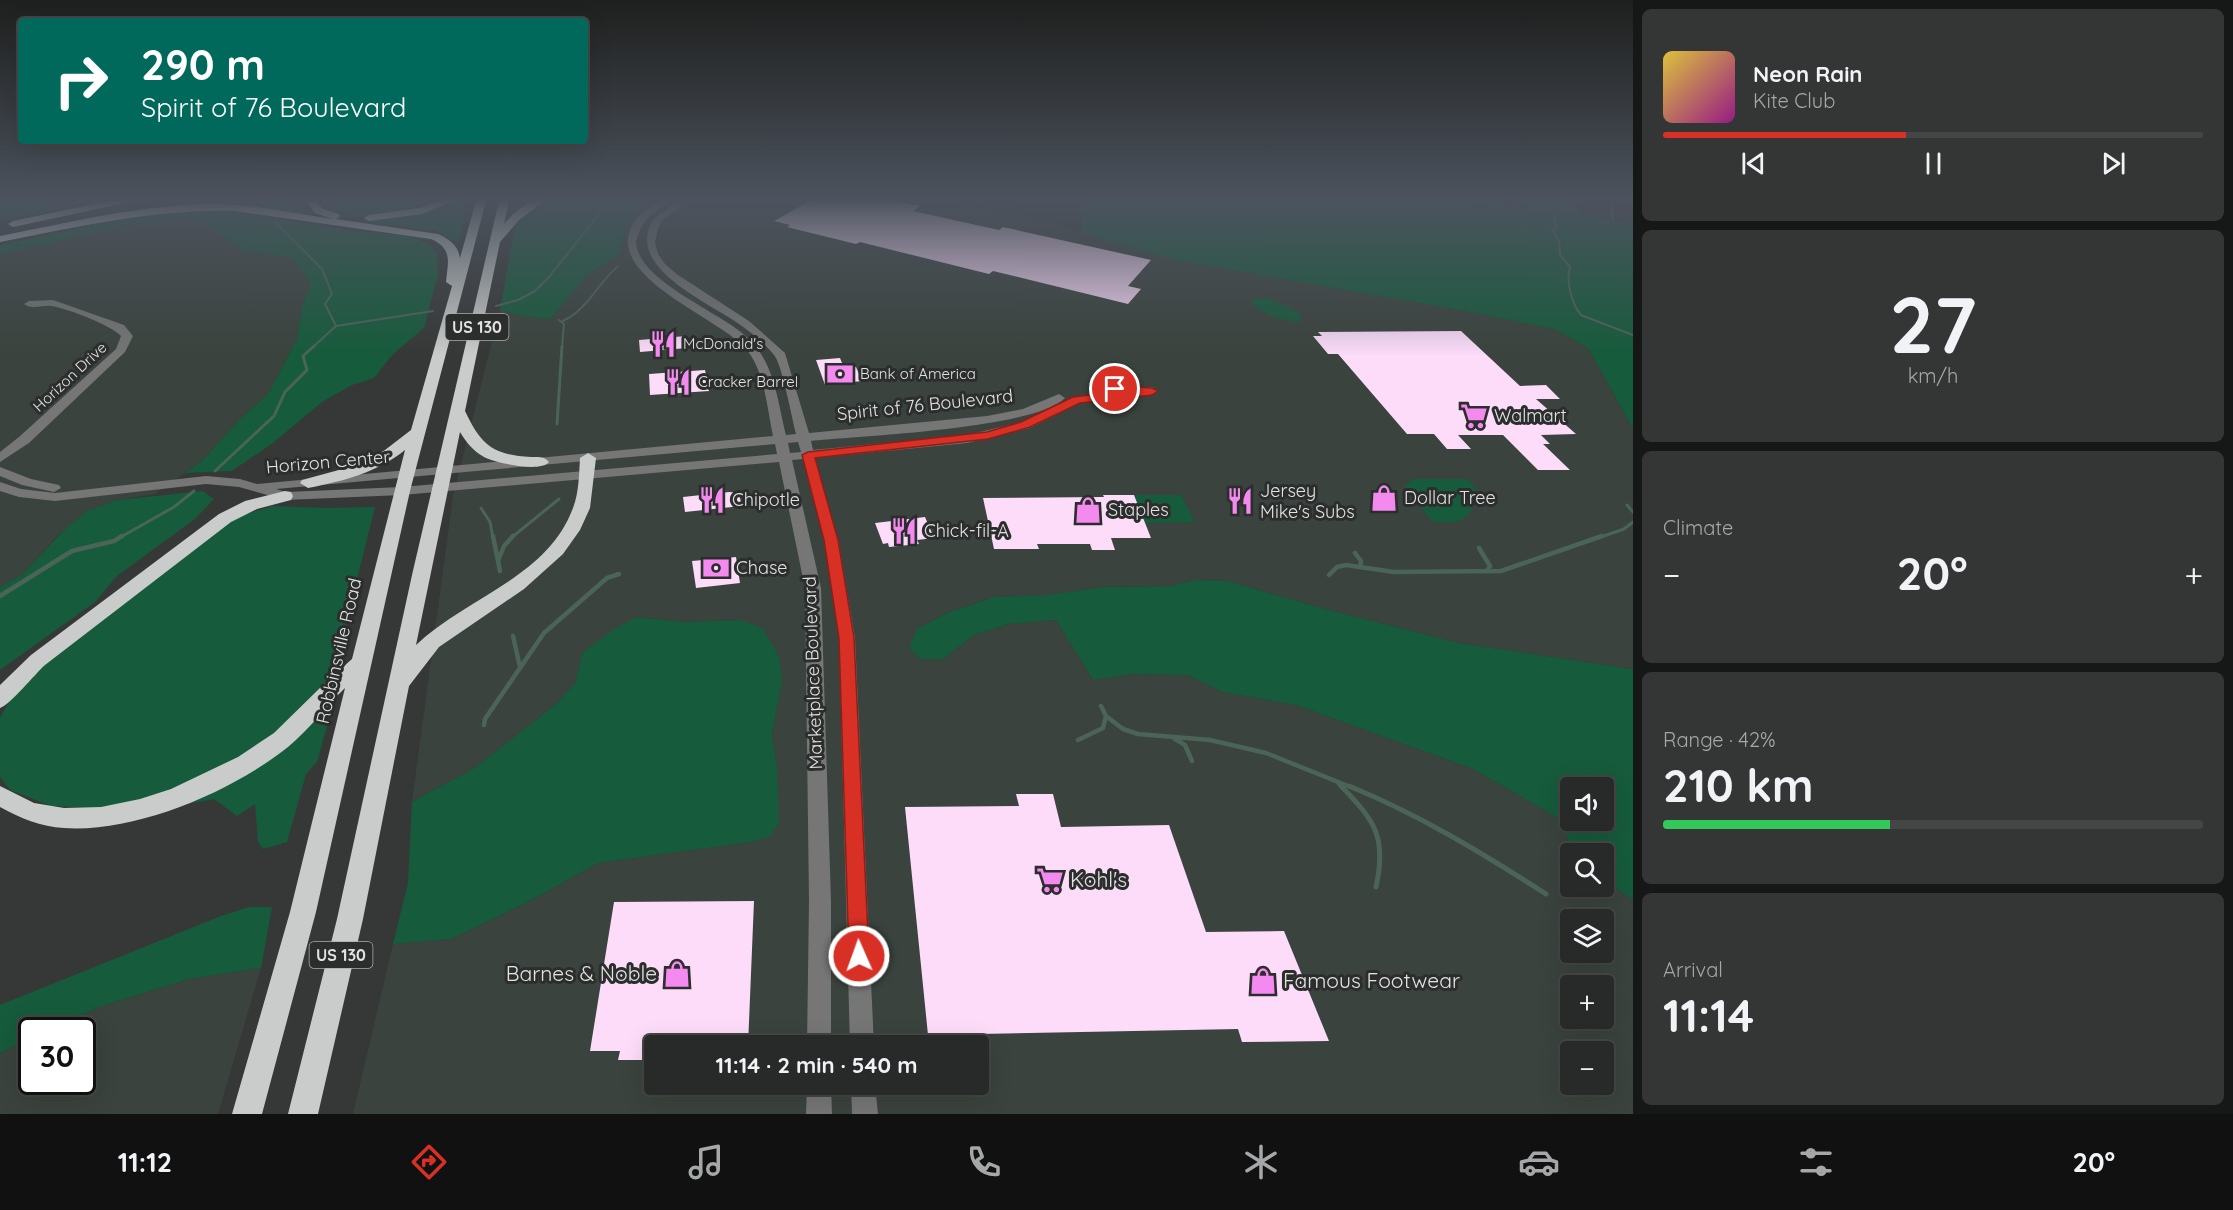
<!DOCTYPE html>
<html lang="en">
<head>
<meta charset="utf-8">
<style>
	body { margin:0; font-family:Quicksand,sans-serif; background:#343635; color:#f1f3f6; height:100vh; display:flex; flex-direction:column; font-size:22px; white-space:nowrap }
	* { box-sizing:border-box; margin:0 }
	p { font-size:20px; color:#a5a7a8 }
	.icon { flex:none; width:33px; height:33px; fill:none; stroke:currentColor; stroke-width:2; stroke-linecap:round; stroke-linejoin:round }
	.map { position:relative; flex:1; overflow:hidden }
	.drawer { display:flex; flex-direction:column; gap:9px; padding:9px; background:#161717; width:600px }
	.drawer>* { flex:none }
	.guide { position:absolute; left:18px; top:18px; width:570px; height:126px; border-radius:6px; box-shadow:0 6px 24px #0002,0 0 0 2px #444646; background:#00695c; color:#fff; overflow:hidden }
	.fabs { position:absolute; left:1560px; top:777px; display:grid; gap:12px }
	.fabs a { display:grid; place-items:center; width:54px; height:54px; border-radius:6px; background:#282a29; box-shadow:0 6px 24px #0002,0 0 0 2px #444646; font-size:30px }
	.speed { position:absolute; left:18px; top:1017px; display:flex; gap:12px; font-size:30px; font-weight:700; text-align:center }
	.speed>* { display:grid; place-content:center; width:78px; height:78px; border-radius:50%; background:#282a29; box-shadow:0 6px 24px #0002,0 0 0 2px #444646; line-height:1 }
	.speed .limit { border:3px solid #111; border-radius:9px; background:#fff; color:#111 }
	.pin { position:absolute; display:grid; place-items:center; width:51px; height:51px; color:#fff; margin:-26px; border:3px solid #fff; border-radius:50%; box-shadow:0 2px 6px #0007 }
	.me { position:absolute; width:66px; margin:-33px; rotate:358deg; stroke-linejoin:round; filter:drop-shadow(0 0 4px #0008) }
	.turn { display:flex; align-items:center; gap:21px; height:126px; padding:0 24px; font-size:27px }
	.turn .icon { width:78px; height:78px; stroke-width:2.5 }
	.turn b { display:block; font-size:42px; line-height:51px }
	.big { font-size:45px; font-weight:700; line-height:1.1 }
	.drawer .tile { flex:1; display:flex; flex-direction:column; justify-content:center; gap:9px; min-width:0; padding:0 21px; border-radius:9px; background:#343635 }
	.drawer .dial { align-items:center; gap:0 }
	.dial b { font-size:78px; line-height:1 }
	.song { display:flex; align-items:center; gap:18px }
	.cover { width:72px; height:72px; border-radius:9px; background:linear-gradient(135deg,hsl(50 70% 55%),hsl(310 70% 35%)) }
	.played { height:6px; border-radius:3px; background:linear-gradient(90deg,#d93025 45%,#444646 45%) }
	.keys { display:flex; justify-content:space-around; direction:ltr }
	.heat { display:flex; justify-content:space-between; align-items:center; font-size:33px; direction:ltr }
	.charge { height:9px; border-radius:4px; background:linear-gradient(90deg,#34c759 42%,#444646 0) }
	.trip { position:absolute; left:644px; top:1035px; width:345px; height:60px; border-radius:6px; background:#282a29; box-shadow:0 6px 24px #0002,0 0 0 2px #444646; font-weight:700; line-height:60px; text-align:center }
	.menu { display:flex; height:96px; justify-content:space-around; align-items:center; background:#101110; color:#a5a7a8 }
	.menu .icon { width:42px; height:42px }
	.menu .current { color:#d93025 }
	.menu b { font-size:27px; color:#f1f3f6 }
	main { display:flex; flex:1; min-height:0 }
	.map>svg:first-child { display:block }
	.built { fill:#3a433d; fill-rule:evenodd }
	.green { fill:#165b3b; fill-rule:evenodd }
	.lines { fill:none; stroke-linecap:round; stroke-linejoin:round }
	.stream-far3 { stroke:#4b6458; stroke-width:2 }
	.stream-far2 { stroke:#4b6458; stroke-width:3 }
	.stream-far1 { stroke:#4b6458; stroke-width:4.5 }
	.stream { stroke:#4b6458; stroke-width:5 }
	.building { fill:#fcdcf9 }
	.minor { fill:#757675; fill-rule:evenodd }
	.highway { fill:#c9ccca; fill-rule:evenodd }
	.route { fill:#d93025; stroke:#8d1f18; stroke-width:1.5 }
	.labels { text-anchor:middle; stroke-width:6; stroke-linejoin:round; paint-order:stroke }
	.far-poi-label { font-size:15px; fill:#e1e2e1; stroke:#2c2e2d; text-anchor:start }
	.far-street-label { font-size:15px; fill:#e1e2e1; stroke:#2c2e2d }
	.shield { fill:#2c2e2d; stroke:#abacab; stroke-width:1.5 }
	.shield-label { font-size:16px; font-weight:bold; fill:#e1e2e1 }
	.street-label { font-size:18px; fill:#e1e2e1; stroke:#2c2e2d }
	.poi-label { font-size:18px; fill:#e1e2e1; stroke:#2c2e2d; text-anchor:start }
	.near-poi-label { font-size:21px; fill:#e1e2e1; stroke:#2c2e2d; text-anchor:start }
</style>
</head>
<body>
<main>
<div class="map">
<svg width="1633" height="1114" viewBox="0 0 1633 1114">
	<rect width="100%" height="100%" fill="#363837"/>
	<path class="built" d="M652,201H950L1041,220L1175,260L1470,312L1554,329L1588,348L1633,429V669L1459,643L1318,607L1227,581L1195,580L1170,586L1104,587L1047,595L994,597L947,613L917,629L943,659L974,635L1009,624L1056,620L1093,680L1132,674L1188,675L1222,692L1296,705L1473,769L1565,822L1570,855V886H1604V880L1633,900V1114H353L393,944L451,939L528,902L598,863L752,842L777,769L772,734L782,682L741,620L686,622L637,617L583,652L575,683L557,703L476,767L412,802L453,496L500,310L522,316L550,319L587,275L620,255L628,221ZM1570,920H1604V952H1570ZM1570,986H1604V1018H1570ZM654,1046H978V1084H654ZM1570,1052H1604V1084H1570Z
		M190,219L205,223L243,251L293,258L311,284L302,307L297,339L268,394L239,420L202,461L155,494L117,500L60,533L23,574L0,587V254L136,224Z
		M261,968L218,1114H0V1053L31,1038L32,1082H82V1030H48L102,1006L189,979Z"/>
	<path class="green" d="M0,201H101L0,221Z
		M200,201H301L300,204L314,217L235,206L180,204Z
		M322,201H439C416,214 381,218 354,216C344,215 332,209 322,206Z
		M453,201H468L458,243L434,230L361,222L428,212Z
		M556,201H652C630,213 623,230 620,255L587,275L550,319L522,316L500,310L515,226L544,204Z
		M1080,201H1434L1513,204L1534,201H1582L1578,209L1581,215L1633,224V429L1588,348L1554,329L1470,312L1175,260L1083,233Z
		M198,211H222L355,231L409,236L426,243L437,253L438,274L424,328L392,355L374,378L352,385L322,402L273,443L232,471L185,473L202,461L239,420L268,394L297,339L302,307L311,284L293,258L243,251L205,223L190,219L136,224L0,254V245L135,217Z
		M1269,298L1301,314L1300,322C1285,321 1258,314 1250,300Z
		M1412,479H1468L1477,490C1473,508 1470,522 1450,522C1443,522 1437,523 1431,520L1405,487Z
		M203,491L214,499L195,519L117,576L95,602L0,670V587L23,574L61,533L87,511L117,500Z
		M1134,495H1181L1195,522L1145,523Z
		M273,506L327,508L375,507L337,659L324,684L268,740L200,780L139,801L95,808L51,806L10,790L0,777V718L10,699L30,676L235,517Z
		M1195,580L1227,581L1318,607L1459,643L1633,669V900L1604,880V854L1570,855L1565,822L1473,769L1296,705L1222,692L1188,675L1132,674L1093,680L1056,620L1009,624L974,635L943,659H920L909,648L917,629L947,613L994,597L1047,595L1104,587L1170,586ZM1570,788H1604V820H1570Z
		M637,617L686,622L741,620L762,628L779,656L782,682L772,734L777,769L779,824L769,837L752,842L598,863L528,902L451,939L393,944L408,883L412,802L476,767L557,703L575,683L583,652L614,629Z
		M325,709L331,711L317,762L306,774L287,842L263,849L258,842L255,804L237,816L214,799L170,807L300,732Z
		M249,907H272L261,968L189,979L102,1006L48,1030H32L31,1038L0,1053V1005L221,916Z"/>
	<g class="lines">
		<path class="stream-far3" d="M1574,201L1555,216L1554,222L1558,226L1552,229L1559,241L1560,255L1570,267C1566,281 1571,303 1581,315L1633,335
			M1611,201L1632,203
			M1611,202L1613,219
			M274,221L322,269L332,294L325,304L336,326
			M496,306L518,300L535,291L549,277L599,214L615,201
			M559,320L564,324L562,347
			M563,321C588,309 598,283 618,266
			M313,347L336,326L433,311"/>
		<path class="stream-far2" d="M557,424L562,346
			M215,471L274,416L285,392L307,370L303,356L314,346
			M1627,505L1633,512
			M481,508L490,522L493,538
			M119,538L174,507L194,491
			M511,538L559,499
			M1598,538L1624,529L1633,522"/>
		<path class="stream-far1" d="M493,536L500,571
			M1479,548L1490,566L1487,571
			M1355,553L1361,561L1360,567
			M498,561L504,546L513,536
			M1329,575L1337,567L1346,565L1394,572L1501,571L1602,536
			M0,596L72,551L114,541L122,536
			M513,636L520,667
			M1101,706L1106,716L1123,729L1138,734L1210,740L1266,753L1353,788
			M484,725L485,719L544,633L607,578L619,574
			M1175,739L1185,745L1192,761
			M1078,740L1103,728L1106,716
			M1339,784L1343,788"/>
		<path class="stream" d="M1341,786C1375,821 1387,837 1376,887
			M1349,786C1420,815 1482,853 1546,894"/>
	</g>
	<path class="building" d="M810,201H896L920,206L913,211L999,230L1003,227L1151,260L1128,286L1141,289L1128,304L993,271L989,274L860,242L856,244L787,227L790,225L774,221Z
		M1461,331L1520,386L1546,385L1560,399H1536L1576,434L1541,435L1550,444H1543L1570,470H1538L1503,435H1458L1471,449H1447L1434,434H1407L1338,354H1328L1313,336H1322L1318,332Z
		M686,336L687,348L640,352L639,340Z
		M840,358L844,368L856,367L862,381L825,385L816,360Z
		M705,370L709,391L650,395L649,374Z
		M729,492L739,493L741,503L732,507L685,512L683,497Z
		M1103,495H1134L1151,538H1111L1115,550H1092L1090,544H1037L1039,549H994L983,498L1104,497Z
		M925,517L934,538L917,540L919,544L889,547L888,543L883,544L875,523Z
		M736,557L740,583L696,588L692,561Z
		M1016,794H1053L1061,827L1169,825L1206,932L1284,931L1329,1041L1242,1042L1238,1029L928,1035L905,807L1019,806Z
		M754,901L748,1046H654V1060H618L620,1051H590L614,902Z"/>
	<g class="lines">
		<path class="minor" d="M659,201H668C661,209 647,216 642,226C640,230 636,239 636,243C640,284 726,313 752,342C775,367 778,403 786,435L796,434C792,419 782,364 774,355C765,344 751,332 739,324C711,304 638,273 648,232C649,225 654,218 660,214C670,207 677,200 688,201L663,220L658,228L655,242L658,254L665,264L678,275L749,321L785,353L809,433L987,416L1023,409L1059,394L1065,398C1034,429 860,436 811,441L813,450L967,435L1022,422L1073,397L1152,387L1158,391L1152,395L1080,403L1030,428L967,443L815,458L838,540L855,638L874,1046H850L839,638L824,540L803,459L792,460L821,588L831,901V1046H807L809,901L805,588L779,462L402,495L285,500L239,487L206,484L55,501L19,497L0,491V482L21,489L55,493L206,476L240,479L257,484L773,436C767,408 765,373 747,350C722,318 597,275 635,221C640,213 652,207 659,201ZM798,442L801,452L790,453L788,443ZM775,444L777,454L402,487L286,492L276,489Z
			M53,300L124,325L133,336L125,352L29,443L0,462V452L19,437L116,349L121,336C113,326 66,308 52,306C42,305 32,310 24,304L29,301Z
			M0,467L31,479L59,485L61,488L54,492L22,485L0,476Z
			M807,1084H831L832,1114H806Z
			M851,1084H875L878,1114H852Z"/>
		<path class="highway" d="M108,201H125L120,204L13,227L8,224L13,221Z
			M306,201H316L323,209L339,214L340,216L336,219L438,234C449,239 458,245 460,258L476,201H486L410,491L316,912L262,1114H232L290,912L345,688C325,707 310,729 288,747C233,791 136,833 64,828C41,827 20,818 0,807V786L34,803L64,808L101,807L140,799L171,789L238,757L274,733L325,683L352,659L405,450C376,473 344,481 308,488L300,483L302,480L361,464L385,450L411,430L452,286L446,282C448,261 453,249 431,239L234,211C155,209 78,227 0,242V236C66,223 132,207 200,204C244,202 289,213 333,219L315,213Z
			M440,201H453L422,214L369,221L364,218L369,215L420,208Z
			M499,201H509L504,224C514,212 529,199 545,201L519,220L500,242L465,411C481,445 493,455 531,457C539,457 544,456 549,462C540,473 496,463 484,457C473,451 466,442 460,432L416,645C466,597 547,578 573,508C579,493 579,474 580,458L588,453L596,458L590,508L580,530L563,554L524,589L439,647L409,686L363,919L318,1114H288L337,919L412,575Z
			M285,491L291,492L293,496L291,500L257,509L231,522L45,665C34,675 11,704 0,708V685L31,655L219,514L245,501Z"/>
	</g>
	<linearGradient id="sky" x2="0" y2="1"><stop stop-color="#1e1f1e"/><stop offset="0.56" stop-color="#4c535e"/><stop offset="1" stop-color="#4c535e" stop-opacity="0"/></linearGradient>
	<rect width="1633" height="356" fill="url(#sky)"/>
	<path class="route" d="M1115,386L1152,388L1158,391L1152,395L1080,403L1030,427L988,439L815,458L838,540L854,638L869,956L866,962L859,965L852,962L849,956L839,638L824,540L802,455L808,452L987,432L1021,422L1073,397L1114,392L1110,389Z"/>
	<defs>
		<symbol id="restaurant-bare" viewBox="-9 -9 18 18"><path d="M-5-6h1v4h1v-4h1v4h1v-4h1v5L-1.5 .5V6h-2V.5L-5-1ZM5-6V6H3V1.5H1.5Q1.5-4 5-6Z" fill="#f489f0" stroke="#2c2e2d" stroke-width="2.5" paint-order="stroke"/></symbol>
		<symbol id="bank-bare" viewBox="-9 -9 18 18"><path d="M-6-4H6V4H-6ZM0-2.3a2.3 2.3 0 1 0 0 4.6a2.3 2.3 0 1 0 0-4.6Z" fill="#f489f0" stroke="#2c2e2d" stroke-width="2.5" paint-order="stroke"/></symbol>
		<symbol id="supermarket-bare" viewBox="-9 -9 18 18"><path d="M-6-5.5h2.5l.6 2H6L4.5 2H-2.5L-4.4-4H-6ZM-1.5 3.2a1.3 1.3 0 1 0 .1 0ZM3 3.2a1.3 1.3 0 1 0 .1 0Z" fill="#f489f0" stroke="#2c2e2d" stroke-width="2.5" paint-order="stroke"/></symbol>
		<symbol id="shop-bare" viewBox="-9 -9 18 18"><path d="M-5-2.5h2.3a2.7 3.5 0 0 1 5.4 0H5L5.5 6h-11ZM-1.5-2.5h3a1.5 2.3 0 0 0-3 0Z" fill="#f489f0" stroke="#2c2e2d" stroke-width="2.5" paint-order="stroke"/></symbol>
	</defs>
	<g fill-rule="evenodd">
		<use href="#restaurant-bare" x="644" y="325" width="38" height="38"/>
		<use href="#bank-bare" x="821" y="355" width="38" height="38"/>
		<use href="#restaurant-bare" x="659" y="363" width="38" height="38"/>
		<use href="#supermarket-bare" x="1455" y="397" width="38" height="38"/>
		<use href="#shop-bare" x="1365" y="479" width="38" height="38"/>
		<use href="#restaurant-bare" x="693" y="481" width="38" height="38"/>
		<use href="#restaurant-bare" x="1221" y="482" width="38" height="38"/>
		<use href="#shop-bare" x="1069" y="491" width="38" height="38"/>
		<use href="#restaurant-bare" x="885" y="512" width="38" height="38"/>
		<use href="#bank-bare" x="697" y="549" width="38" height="38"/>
		<use href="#supermarket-bare" x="1031" y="861" width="38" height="38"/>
		<use href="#shop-bare" x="658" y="955" width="38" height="38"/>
		<use href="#shop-bare" x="1244" y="962" width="38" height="38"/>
	</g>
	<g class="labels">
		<g class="far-poi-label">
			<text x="683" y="349">McDonald's</text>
			<text x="860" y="379">Bank of America</text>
			<text x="698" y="387">Cracker Barrel</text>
		</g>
		<g class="far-street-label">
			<text transform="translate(70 377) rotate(-43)" y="5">Horizon Drive</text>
		</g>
		<g class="shield">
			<rect x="445.5" y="314" width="63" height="26" rx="4.5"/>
			<rect x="309.5" y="942" width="63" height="26" rx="4.5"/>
		</g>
		<g class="shield-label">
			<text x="477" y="333">US 130</text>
			<text x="341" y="961">US 130</text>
		</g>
		<g class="street-label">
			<text transform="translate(925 405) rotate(-6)" y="6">Spirit of 76 Boulevard</text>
			<text transform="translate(328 462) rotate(-5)" y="6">Horizon Center</text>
			<text transform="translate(339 651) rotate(-77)" y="6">Robbinsville Road</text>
			<text transform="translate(813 673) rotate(-92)" y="6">Marketplace Boulevard</text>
		</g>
		<g class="poi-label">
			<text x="1494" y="422">Walmart</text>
			<text x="1260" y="497">Jersey<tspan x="1260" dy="21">Mike's Subs</tspan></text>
			<text x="1404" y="504">Dollar Tree</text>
			<text x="732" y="506">Chipotle</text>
			<text x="1108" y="516">Staples</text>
			<text x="924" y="537">Chick-fil-A</text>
			<text x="736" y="574">Chase</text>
		</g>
		<g class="near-poi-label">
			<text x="1070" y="887">Kohl's</text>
			<text x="657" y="981" text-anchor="end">Barnes &amp; Noble</text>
			<text x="1283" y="988">Famous Footwear</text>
		</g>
	</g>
</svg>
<div class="fabs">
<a><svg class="icon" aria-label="sound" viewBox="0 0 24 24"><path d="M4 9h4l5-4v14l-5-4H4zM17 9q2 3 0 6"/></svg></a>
<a><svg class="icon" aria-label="search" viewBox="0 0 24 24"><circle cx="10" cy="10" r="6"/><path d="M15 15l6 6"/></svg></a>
<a><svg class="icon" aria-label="layers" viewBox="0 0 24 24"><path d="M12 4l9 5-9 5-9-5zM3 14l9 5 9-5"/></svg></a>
<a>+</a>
<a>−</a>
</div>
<div class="speed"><div class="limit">30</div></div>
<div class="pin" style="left:1115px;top:389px;background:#d93025"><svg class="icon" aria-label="arrive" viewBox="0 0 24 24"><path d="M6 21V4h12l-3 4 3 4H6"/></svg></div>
<svg class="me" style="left:859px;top:956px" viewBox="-20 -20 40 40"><circle r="17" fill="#d93025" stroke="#fff" stroke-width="3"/><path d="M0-11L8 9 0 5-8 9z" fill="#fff"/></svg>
<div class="trip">11:14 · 2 min · 540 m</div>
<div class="guide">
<div class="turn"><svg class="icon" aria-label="right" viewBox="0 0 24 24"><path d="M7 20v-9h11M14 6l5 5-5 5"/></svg><div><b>290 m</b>Spirit of 76 Boulevard</div></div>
</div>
</div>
<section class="drawer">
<div class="tile">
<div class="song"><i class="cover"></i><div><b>Neon Rain</b><p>Kite Club</p></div></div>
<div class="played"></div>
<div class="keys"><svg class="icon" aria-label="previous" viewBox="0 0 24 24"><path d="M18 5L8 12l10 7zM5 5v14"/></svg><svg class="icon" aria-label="pause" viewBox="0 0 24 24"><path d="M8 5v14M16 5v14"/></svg><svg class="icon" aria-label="next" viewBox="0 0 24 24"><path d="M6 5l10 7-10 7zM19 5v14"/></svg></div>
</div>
<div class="tile dial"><b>27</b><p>km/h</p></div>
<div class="tile"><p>Climate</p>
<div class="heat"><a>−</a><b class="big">20°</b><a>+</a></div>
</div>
<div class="tile"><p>Range · 42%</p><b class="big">210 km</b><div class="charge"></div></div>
<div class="tile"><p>Arrival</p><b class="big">11:14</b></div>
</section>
</main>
<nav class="menu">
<b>11:12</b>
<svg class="icon current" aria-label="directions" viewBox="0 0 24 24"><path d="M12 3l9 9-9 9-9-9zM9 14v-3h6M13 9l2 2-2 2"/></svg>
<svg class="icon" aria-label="music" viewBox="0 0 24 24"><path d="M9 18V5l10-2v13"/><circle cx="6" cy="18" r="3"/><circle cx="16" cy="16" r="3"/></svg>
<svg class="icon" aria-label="phone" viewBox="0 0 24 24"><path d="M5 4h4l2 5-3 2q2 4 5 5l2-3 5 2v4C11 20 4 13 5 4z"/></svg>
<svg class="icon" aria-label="climate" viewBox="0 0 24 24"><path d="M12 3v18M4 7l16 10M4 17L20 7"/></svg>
<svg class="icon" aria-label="car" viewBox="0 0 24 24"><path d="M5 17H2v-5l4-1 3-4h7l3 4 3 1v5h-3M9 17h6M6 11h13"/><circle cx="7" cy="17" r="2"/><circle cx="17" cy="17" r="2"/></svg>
<svg class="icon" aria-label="filters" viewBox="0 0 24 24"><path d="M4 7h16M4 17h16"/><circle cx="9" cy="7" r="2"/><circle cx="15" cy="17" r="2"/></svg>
<b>20°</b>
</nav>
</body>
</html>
